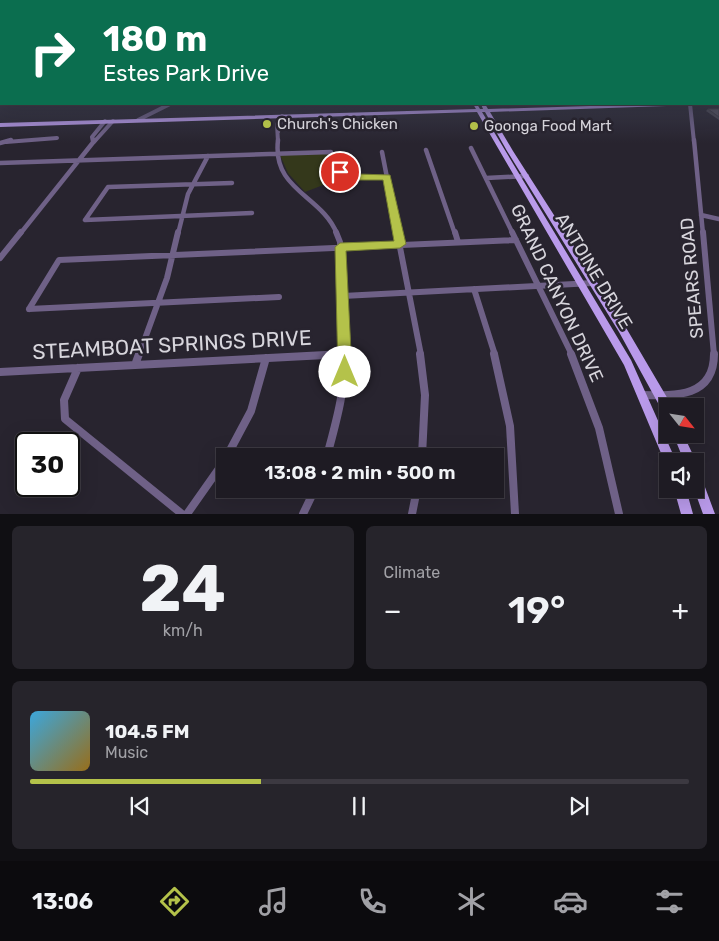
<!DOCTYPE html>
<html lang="en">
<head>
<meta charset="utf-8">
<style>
	body { margin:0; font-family:Rubik,sans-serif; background:#26242b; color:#f1f3f6; height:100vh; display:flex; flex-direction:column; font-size:19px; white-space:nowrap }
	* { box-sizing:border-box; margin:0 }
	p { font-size:16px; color:#a1a1a6 }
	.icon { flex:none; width:28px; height:28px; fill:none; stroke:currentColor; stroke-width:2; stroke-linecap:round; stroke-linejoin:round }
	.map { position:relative; height:514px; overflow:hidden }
	.panel { display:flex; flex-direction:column; gap:12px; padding:12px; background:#100f13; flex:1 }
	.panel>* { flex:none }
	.top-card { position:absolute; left:0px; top:0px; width:720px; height:105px; box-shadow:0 5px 20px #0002,0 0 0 1px #3c3941; background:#0b6e4f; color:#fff; overflow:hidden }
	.needle { width:32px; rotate:120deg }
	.controls { position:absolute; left:659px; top:398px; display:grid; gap:10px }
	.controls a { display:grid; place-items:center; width:45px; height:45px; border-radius:0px; background:#1e1b23; box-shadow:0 5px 20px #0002,0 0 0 1px #3c3941; font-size:25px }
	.speed { position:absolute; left:15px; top:432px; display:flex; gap:10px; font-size:25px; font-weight:700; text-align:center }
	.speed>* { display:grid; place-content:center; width:65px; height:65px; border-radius:50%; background:#1e1b23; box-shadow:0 5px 20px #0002,0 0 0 1px #3c3941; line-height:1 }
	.speed .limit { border:2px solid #111; border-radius:8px; background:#fff; color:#111 }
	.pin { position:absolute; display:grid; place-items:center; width:42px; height:42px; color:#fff; margin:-21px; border:2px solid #fff; border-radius:50%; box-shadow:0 1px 5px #0007 }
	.me { position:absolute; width:55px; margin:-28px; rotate:0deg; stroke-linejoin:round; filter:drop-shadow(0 0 4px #0008) }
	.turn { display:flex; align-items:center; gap:18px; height:105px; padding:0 20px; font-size:22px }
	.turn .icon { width:65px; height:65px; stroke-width:2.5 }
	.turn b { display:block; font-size:35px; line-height:42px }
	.big { font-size:38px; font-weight:600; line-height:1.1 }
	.panel .tile { flex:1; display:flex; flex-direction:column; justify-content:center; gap:8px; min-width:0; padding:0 18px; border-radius:8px; background:#26242b }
	.panel .dial { align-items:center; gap:0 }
	.dial b { font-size:65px; line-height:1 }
	.song { display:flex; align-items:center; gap:15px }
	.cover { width:60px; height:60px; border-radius:8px; background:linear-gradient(135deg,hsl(200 70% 55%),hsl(40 70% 35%)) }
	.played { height:5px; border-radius:2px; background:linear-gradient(90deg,#b4c24a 35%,#3c3941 35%) }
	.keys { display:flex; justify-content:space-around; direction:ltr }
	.heat { display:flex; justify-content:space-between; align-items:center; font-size:28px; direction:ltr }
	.panel .tiles { flex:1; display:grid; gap:12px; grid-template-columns:1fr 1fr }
	.tile:last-child { grid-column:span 2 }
	.trip { position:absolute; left:216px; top:448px; width:288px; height:50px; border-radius:0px; background:#1e1b23; box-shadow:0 5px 20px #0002,0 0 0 1px #3c3941; font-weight:600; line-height:50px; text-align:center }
	.tabs { display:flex; height:80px; justify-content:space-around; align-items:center; background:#0c0b0e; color:#a1a1a6 }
	.tabs .icon { width:35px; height:35px }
	.tabs .active { color:#b4c24a }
	.tabs b { font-size:22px; color:#f1f3f6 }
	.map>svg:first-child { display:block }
	.green { fill:#34381b }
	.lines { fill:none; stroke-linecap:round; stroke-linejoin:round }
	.minor-far3 { stroke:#6f6187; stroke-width:4 }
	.minor-far2 { stroke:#6f6187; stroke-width:4.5 }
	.minor-far1 { stroke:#6f6187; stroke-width:6 }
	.minor { stroke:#6f6187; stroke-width:8 }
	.major { fill:#b99aea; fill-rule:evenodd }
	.wall { fill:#494650 }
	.building { fill:#55515d; stroke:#3c3941 }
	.route { fill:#b4c24a; stroke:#757e30 }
	.poi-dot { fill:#b4c24a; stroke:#28242f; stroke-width:2 }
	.labels { text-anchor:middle; stroke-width:5; stroke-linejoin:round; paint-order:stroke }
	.far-poi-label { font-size:15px; fill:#d7d5dc; stroke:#28242f; text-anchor:start }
	.street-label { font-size:18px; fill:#d7d5dc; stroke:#28242f }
	.near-street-label { font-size:21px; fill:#d7d5dc; stroke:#28242f }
</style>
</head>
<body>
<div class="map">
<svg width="719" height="514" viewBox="0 0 719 514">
	<rect width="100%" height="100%" fill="#28242f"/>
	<path class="green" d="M328,153L335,171L344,177L305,192L288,173L280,155Z"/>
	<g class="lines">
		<path class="minor-far3" d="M690,104L694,142
			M138,120L170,104
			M278,132L282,116
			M6,142L57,138
			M93,142L92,137L105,121
			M94,142L113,121
			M278,142L277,124L282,116"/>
		<path class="minor-far2" d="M278,140C272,191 322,195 337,234
			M694,140L703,234
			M0,143L11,140
			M471,148L513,234
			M426,150L455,234
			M382,152L398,234
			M0,163L331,152L334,166C350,179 368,178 387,177
			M486,178L527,176
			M701,215L719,219
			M85,220L252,213
			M85,220L108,187L232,183
			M20,234L95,140
			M178,234L188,194L208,156"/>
		<path class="minor-far1" d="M336,232L340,242L344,355
			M397,232L421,355
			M455,232L458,242
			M512,232L572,355
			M703,232L714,355
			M0,258L21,232
			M474,289L495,355
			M343,296L593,283
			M29,309L59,260L516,240
			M29,309L279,297
			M139,355L167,278L178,232
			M329,355L345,354"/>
		<path class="minor" d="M420,354L425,395L422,456
			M494,354L510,426L515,514
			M571,354L599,428L619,514
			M135,365L139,354
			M78,368L64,400L65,419L182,514
			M0,372L345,354
			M643,395C676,396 714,397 714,354
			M227,456L251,411L266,358
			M327,456C336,422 346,389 344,354
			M187,514L225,460
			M303,514L315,489
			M412,514L417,489"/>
		<path class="major" d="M473,104H477L480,109H483L481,104H485L488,109L656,104H697L695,105L490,112L513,151L625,326L672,406H668V415L664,414L619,332L507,151L485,112H482L631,360L676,461H668V466L666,465L624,365L477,112L0,127V123L476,109Z
			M673,434H683L696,461L695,463V461H684Z
			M695,469L699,471L715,514H703L694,489H695Z
			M674,489H686L693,514H681Z"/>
	</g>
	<path class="wall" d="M708,109H719V120L706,111Z"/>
	<path class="building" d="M708,109H719V117Z"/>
	<linearGradient id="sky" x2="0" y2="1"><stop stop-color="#16141a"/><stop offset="0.5" stop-color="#424558"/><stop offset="1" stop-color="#424558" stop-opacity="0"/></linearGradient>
	<rect width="719" height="143" fill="url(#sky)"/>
	<path class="route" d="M340,169L357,174L390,175L406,244L400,248L346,251L352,372L350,377L345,379L340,377L338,372L335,247L340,243L394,241L383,180H356L337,174L336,172Z"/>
	<g class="poi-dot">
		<circle cx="267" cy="124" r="5"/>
		<circle cx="474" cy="126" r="5"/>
	</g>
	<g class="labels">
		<g class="far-poi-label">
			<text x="277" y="129">Church's Chicken</text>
			<text x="484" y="131">Goonga Food Mart</text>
		</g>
		<g class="street-label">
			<text transform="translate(594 271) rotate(59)" y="6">ANTOINE DRIVE</text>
			<text transform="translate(692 278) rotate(-95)" y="6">SPEARS ROAD</text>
			<text transform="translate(557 293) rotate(65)" y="6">GRAND CANYON DRIVE</text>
		</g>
		<g class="near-street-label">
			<text transform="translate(172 345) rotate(-3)" y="7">STEAMBOAT SPRINGS DRIVE</text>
		</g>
	</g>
</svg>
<div class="controls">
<a><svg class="needle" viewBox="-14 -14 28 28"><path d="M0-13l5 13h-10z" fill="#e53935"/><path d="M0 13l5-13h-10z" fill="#a1a1a6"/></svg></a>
<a><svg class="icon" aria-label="sound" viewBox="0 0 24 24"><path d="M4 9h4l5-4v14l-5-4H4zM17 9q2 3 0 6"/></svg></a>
</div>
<div class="speed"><div class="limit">30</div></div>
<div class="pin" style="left:340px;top:172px;background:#d93025"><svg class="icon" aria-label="arrive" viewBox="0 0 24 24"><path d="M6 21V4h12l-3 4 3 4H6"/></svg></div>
<svg class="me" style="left:345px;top:372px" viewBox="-20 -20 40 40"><circle r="19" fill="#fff"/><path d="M0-13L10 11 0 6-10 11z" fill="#b4c24a"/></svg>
<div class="trip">13:08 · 2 min · 500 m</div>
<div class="top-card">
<div class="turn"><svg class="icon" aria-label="right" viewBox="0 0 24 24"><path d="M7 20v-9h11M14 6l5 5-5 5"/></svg><div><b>180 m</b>Estes Park Drive</div></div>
</div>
</div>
<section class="panel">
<div class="tiles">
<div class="tile dial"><b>24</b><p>km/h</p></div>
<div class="tile"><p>Climate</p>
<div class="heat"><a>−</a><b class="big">19°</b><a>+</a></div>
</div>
<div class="tile">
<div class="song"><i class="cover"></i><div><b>104.5 FM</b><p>Music</p></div></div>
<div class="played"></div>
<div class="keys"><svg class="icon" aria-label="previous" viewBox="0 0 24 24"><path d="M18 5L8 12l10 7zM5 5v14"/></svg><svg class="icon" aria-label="pause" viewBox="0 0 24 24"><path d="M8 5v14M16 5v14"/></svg><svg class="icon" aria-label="next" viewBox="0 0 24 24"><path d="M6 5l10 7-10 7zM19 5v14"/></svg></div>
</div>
</div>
</section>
<nav class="tabs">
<b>13:06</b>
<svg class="icon active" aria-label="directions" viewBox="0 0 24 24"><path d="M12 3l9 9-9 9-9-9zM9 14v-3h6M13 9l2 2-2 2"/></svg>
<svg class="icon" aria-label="music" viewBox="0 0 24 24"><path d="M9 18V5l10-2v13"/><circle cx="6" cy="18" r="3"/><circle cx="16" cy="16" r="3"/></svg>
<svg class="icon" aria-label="phone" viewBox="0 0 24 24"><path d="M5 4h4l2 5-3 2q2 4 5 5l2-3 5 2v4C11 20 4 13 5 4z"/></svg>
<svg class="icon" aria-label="climate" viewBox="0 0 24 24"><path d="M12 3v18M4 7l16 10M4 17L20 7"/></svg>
<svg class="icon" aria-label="car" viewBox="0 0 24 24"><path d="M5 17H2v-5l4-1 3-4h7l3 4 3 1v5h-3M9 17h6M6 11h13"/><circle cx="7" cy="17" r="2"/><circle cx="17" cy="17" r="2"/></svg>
<svg class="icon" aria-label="filters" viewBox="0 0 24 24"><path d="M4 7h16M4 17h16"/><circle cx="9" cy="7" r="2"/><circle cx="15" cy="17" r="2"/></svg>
</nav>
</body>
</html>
